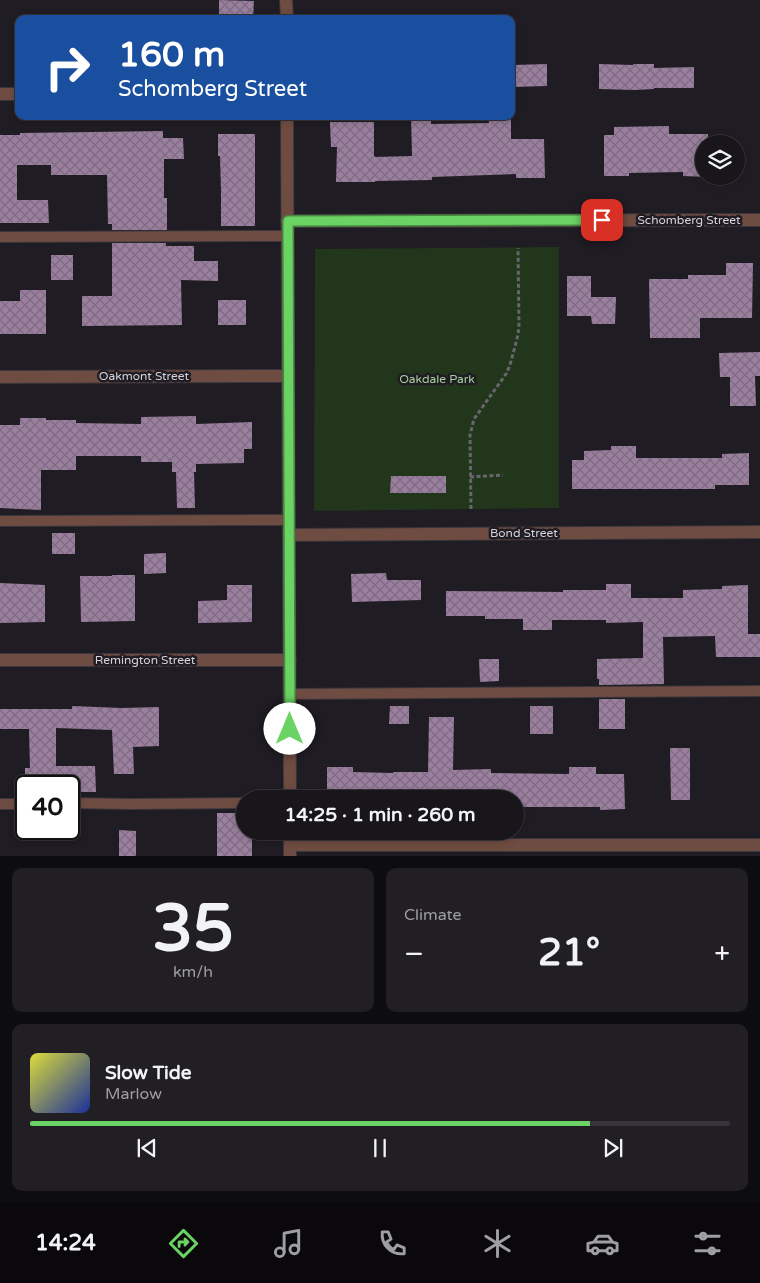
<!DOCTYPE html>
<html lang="en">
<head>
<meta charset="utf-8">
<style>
	body { margin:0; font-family:"Varela Round",sans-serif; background:#211e24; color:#f1f3f6; height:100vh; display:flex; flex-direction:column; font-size:19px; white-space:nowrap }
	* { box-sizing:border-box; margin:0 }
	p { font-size:16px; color:#9f9fa3 }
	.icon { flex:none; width:28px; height:28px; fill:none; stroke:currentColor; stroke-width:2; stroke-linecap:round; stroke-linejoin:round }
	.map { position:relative; height:856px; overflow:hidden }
	.drawer { display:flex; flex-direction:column; gap:12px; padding:12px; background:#0d0c0f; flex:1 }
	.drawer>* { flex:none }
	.hud { position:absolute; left:15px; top:15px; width:500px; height:105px; border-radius:10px; box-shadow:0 2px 8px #0003,0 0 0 1px #36343a; background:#1a4fa0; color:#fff; overflow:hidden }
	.buttons { position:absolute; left:695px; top:135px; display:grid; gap:10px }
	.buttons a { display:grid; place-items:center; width:50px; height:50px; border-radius:50%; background:#18151b; box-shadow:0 2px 8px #0003,0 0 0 1px #36343a; font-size:25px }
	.speed { position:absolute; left:15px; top:775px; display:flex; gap:10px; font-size:25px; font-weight:700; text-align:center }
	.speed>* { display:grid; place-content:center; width:65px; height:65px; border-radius:50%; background:#18151b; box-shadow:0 2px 8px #0003,0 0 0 1px #36343a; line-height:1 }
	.speed .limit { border:2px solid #111; border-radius:8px; background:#fff; color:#111 }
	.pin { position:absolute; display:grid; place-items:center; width:42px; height:42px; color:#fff; margin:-21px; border-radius:10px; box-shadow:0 2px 8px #0006 }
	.me { position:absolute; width:55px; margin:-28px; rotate:0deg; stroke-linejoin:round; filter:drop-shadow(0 0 4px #0008) }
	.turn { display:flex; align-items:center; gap:18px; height:105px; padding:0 20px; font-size:22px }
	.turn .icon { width:65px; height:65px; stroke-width:2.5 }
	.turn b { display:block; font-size:35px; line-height:42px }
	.big { font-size:38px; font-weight:800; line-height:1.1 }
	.drawer .tile { flex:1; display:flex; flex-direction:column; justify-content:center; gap:8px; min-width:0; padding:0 18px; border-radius:10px; background:#211e24 }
	.drawer .dial { align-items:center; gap:0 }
	.dial b { font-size:65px; line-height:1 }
	.song { display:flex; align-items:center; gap:15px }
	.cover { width:60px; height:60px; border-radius:8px; background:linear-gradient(135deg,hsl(60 70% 55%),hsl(230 70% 35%)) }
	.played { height:5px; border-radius:2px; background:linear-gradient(90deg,#6bd363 80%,#36343a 80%) }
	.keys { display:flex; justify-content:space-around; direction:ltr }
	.heat { display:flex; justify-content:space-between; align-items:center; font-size:28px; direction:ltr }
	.drawer .tiles { flex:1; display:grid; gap:12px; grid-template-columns:1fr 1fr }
	.tile:last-child { grid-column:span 2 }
	.trip { position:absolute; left:236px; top:790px; width:288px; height:50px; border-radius:25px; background:#18151b; box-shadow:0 2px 8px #0003,0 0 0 1px #36343a; font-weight:800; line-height:50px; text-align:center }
	.tabs { display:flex; height:80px; justify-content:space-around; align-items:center; background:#0a080b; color:#9f9fa3 }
	.tabs .icon { width:35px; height:35px }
	.tabs .active { color:#6bd363 }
	.tabs b { font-size:22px; color:#f1f3f6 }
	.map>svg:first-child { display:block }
	.green { fill:#22361c }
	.building { fill:url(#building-cross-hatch) }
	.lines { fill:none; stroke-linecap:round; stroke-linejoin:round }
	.service-casing { stroke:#39363d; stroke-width:12 }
	.minor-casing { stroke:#39363d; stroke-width:14 }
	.tertiary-casing { stroke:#39363d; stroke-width:14 }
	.path { stroke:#68656c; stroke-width:3; stroke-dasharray:4 2.5; stroke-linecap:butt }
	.service { stroke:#6f4c41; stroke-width:10 }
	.minor { stroke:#6f4c41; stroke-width:12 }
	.tertiary { stroke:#6f4c41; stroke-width:12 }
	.route-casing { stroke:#468940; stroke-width:12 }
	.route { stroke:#6bd363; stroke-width:9 }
	.labels { text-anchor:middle; stroke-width:5; stroke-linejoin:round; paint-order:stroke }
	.street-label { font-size:12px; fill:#d5d3d9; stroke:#201c24 }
	.park-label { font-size:12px; fill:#a5d09b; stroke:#201c24 }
</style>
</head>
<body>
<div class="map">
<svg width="760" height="856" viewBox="0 0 760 856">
	<defs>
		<pattern id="building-cross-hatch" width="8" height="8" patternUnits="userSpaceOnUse" patternTransform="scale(1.25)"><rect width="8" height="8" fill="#9a7f9e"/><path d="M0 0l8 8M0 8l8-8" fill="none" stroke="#7f6c82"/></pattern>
	</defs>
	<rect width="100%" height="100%" fill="#201c24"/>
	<path class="green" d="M559,247V508L314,511L315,249Z"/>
	<path class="building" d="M219,0L254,1L253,19H219Z
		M547,64V86L514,87V65Z
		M599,64L633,65V64H654V68L694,67V88H654V89L635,90L599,89Z
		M411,116H431V124L489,123V116H511V139H544L545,178H516V174L432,177V180L375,181V182H336L337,147H331L330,122H374V156H375V157L412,156Z
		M669,126V134H708V144H704V176L708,177L683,176V172L629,173V176H604V135H614V127Z
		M163,131V138H183L184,159H164V198H167V230H112V224H108L107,175H51V165H17V200H48L49,223H0V135H20V133Z
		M218,134H255V226H221V191L220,156H218Z
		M112,243H166V246H194V261H218V281L181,280L182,325L82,326V296H112Z
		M51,255H73V280H51Z
		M726,263H753L752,318H700V338H650L649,279H688V275H726Z
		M567,276H591V297H616L615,324H592L591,316H567Z
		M20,290H46V334H0V301H20Z
		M218,300H246V325H218Z
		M760,352V376H755L756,406H730V377H720L719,353Z
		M196,416V424L252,422V449H244V463L196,464V472H194L195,508H177L176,472H172V462H141V456H76V470H41V510L0,508V425H20V418H46V420H76V423L141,424V417Z
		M611,446H636V458H722V454L749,453V485H715V489H572V460H584V451L611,450Z
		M391,476H446V493H390Z
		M52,533H75V554H52Z
		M166,553V573L144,574V554Z
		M386,573L387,580H421V600L352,602L351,574Z
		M112,575H135V621L81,622L80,576H112Z
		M0,583L45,585V622L0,623Z
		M606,584H631V598H683V590L722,589V586L748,585V634H760V657H716L715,636L663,637L664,684L599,685V679H597V659L643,658V622L606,623V620H552V630H523V619H485V616H446V591L563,592V590H606Z
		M227,585H252V622L198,623V601L227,600Z
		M479,659H499V681L480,682Z
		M599,699H625V729H599Z
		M72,706L122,708L159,707V746L133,747L134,774H114L112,730L56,728V766H95L96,792H69V786H25V768H30L29,729H0V709H72Z
		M390,706H409V724H389Z
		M530,706H553V734H530Z
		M429,717H454L453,770L491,769V773L569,774V767H596V774H624L625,809L600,810V807H515V799H327V767H353V772L393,773V772H428Z
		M670,748H690V800H671Z
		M217,813H245V831H252V856H217Z
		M119,830L136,831V856H119Z"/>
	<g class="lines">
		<defs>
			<path id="service" d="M0,237L288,236
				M0,521L289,520
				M290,694L760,691
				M69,803L132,804L245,803
				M0,804H26"/>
			<path id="minor" d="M0,94H19
				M287,221L760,220
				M0,377L288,376
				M289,535L760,532
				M0,660H290
				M290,845H760"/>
			<path id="tertiary" d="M286,0L287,19
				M287,116L290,799
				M290,831V856"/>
		</defs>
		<use href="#service" class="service-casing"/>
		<use href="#minor" class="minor-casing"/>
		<use href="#tertiary" class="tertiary-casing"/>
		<path class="path" d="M470,477L503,475
			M471,509L470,435L474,419L506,374L510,365L517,339L519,328L518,248"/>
		<use href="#service" class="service"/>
		<use href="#minor" class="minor"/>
		<use href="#tertiary" class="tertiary"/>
	</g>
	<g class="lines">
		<defs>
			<path id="route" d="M290,729L288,221L602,220"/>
		</defs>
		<use href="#route" class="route-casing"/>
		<use href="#route" class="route"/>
	</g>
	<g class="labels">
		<g class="street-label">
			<text x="689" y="224">Schomberg Street</text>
			<text x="144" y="380">Oakmont Street</text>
			<text x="524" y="537">Bond Street</text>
			<text x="145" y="664">Remington Street</text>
		</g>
		<g class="park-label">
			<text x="437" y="383">Oakdale Park</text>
		</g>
	</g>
</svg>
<div class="buttons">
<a><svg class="icon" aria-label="layers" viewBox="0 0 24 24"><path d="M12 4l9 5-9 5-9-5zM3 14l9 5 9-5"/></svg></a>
</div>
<div class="speed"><div class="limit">40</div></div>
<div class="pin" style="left:602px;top:220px;background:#d93025"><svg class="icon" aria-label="arrive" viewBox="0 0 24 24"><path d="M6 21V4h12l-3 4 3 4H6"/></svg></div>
<svg class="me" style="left:290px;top:729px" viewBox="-20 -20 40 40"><circle r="19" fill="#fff"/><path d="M0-13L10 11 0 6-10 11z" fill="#6bd363"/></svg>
<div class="trip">14:25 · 1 min · 260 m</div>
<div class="hud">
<div class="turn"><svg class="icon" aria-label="right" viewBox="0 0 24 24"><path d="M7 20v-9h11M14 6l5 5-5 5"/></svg><div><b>160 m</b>Schomberg Street</div></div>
</div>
</div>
<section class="drawer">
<div class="tiles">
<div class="tile dial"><b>35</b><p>km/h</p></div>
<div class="tile"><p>Climate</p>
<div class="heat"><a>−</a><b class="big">21°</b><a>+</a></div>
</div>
<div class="tile">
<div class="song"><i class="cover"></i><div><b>Slow Tide</b><p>Marlow</p></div></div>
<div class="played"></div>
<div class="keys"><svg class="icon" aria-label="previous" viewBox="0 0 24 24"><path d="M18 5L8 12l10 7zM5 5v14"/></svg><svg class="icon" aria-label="pause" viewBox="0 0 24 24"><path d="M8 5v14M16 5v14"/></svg><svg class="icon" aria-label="next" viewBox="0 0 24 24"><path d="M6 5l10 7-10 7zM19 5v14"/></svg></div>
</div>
</div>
</section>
<nav class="tabs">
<b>14:24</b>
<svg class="icon active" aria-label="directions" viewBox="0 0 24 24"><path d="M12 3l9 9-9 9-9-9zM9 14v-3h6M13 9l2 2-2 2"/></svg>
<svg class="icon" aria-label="music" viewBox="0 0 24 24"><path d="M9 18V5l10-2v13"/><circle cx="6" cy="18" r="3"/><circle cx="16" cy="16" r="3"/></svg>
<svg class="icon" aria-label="phone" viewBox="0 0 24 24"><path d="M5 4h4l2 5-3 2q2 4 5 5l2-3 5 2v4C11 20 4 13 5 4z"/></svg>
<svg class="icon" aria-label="climate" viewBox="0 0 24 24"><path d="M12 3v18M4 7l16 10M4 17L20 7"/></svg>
<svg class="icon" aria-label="car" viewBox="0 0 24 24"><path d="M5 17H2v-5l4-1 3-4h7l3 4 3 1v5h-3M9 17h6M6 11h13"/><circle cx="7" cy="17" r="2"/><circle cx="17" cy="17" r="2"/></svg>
<svg class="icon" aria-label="filters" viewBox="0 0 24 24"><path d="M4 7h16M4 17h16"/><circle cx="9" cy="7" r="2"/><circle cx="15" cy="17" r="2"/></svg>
</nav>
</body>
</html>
